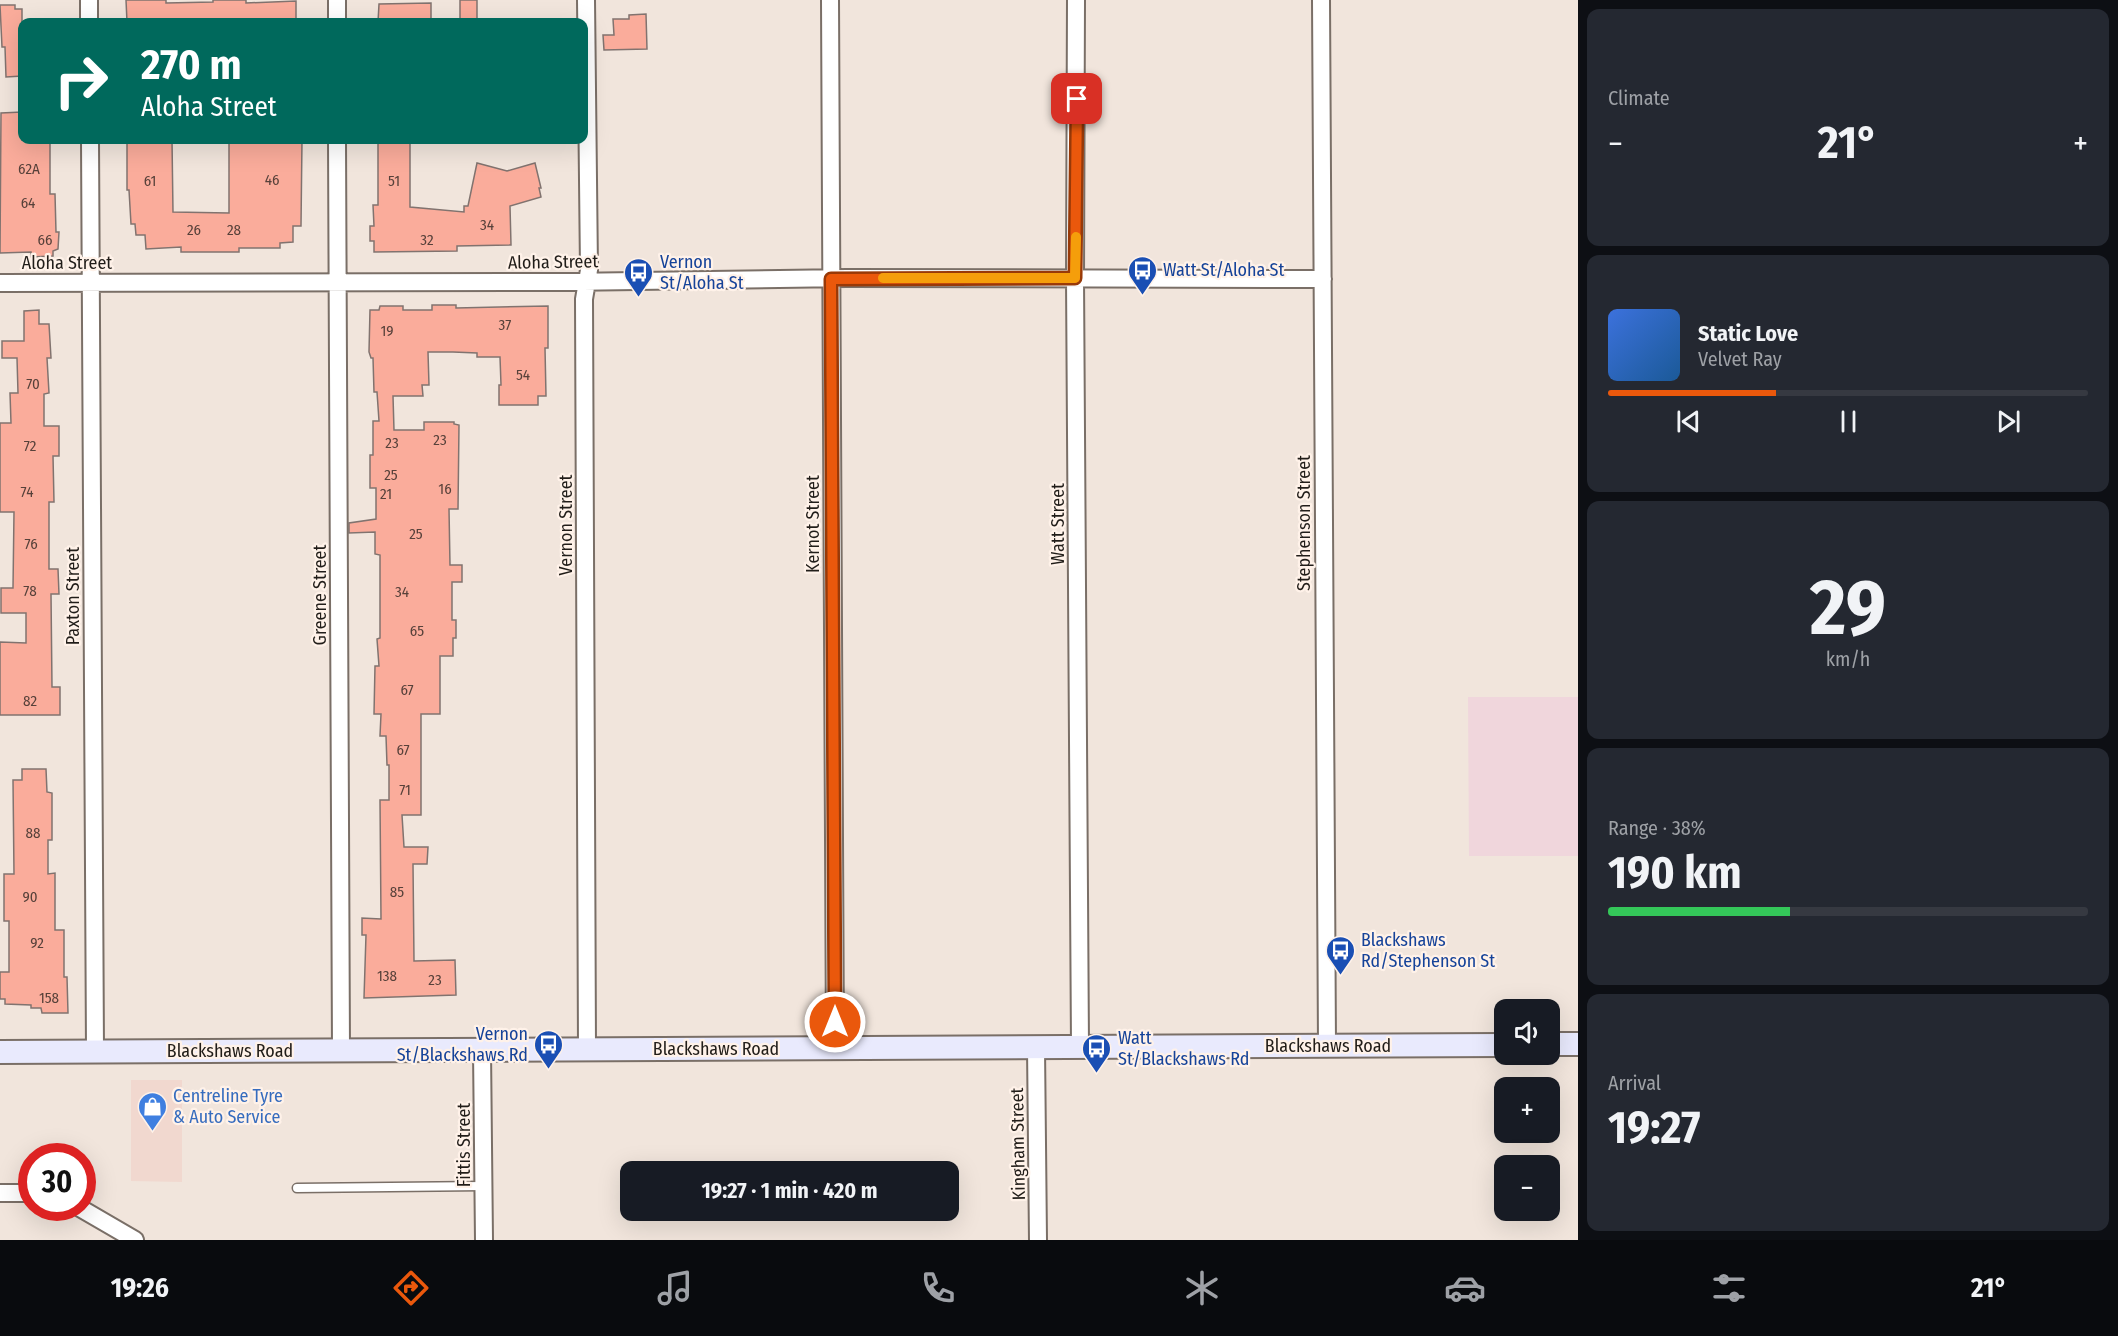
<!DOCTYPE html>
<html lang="en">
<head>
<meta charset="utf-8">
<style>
	body { margin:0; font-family:"Fira Sans Condensed",sans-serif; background:#242831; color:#f1f3f6; height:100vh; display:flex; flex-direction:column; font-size:22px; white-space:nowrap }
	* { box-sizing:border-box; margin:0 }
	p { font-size:20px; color:#9ea1a6 }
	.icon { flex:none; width:33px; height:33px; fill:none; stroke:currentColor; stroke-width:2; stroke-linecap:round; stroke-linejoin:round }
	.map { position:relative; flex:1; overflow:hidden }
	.panel { display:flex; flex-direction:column; gap:9px; padding:9px; background:#0d0f14; width:540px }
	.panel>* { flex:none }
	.guide { position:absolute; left:18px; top:18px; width:570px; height:126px; border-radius:12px; box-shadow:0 6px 24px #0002; background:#00695c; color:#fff; overflow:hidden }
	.controls { position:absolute; left:1494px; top:999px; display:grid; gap:12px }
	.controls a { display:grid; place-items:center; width:66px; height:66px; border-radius:12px; background:#171b24; box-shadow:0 6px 24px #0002; font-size:30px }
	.speed { position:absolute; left:18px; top:1143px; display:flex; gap:12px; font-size:30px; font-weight:700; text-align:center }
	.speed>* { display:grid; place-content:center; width:78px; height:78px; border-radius:50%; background:#171b24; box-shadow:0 6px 24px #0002; line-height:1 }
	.speed .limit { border:9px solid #d22; background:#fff; color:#111 }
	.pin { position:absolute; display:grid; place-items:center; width:51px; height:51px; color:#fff; margin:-26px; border-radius:12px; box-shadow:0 3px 9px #0006 }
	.me { position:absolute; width:66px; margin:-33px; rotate:0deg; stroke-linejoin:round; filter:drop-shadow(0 0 4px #0008) }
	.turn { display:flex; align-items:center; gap:21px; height:126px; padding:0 24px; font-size:27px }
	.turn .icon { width:78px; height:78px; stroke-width:2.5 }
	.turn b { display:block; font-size:42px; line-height:51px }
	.big { font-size:45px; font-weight:700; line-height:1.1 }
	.panel .widget { flex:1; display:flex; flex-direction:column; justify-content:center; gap:9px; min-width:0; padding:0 21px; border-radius:12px; background:#242831 }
	.panel .dial { align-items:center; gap:0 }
	.dial b { font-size:78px; line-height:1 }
	.song { display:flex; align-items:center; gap:18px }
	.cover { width:72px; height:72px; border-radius:9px; background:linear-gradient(135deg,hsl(220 70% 55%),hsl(210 70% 35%)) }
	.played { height:6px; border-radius:3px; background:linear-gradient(90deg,#ea580c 35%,#363941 35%) }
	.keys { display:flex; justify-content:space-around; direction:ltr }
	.heat { display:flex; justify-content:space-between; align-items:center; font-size:33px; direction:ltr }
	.charge { height:9px; border-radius:4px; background:linear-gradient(90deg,#34c759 38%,#363941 0) }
	.trip { position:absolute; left:620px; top:1161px; width:339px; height:60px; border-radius:12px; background:#171b24; box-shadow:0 6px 24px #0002; font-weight:700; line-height:60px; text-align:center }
	.dock { display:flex; height:96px; justify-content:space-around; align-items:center; background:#090b0e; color:#9ea1a6 }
	.dock .icon { width:42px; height:42px }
	.dock .selected { color:#ea580c }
	.dock b { font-size:27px; color:#f1f3f6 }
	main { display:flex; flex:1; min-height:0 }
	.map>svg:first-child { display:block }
	.commercial { fill:#f1d8cf }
	.industrial { fill:#f0d6dc }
	.building { fill:#faac9b; stroke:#81736f; stroke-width:1.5 }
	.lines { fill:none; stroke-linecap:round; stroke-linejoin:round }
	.service-casing { stroke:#7a6f67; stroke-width:11 }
	.minor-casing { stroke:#7a6f67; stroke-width:20 }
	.secondary-casing { stroke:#7a6f67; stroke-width:26 }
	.service { stroke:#fff; stroke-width:8 }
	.minor { stroke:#fff; stroke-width:16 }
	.secondary { stroke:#e9eafd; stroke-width:22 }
	.route-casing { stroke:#983908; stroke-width:15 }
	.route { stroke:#ea580c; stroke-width:10 }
	.slow { stroke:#f59e0b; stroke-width:10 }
	.labels { text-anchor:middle; stroke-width:4.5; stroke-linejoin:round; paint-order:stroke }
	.number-label { font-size:15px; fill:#57413a }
	.street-label { font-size:18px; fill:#211d19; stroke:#fff2e9 }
	.transit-label { font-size:18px; fill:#164399; stroke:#fff2e9; text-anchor:start }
	.shop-label { font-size:18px; fill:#366cbe; stroke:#fff2e9; text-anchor:start }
</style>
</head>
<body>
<main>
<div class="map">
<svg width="1578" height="1240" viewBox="0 0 1578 1240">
	<rect width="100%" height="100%" fill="#f1e5dc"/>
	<path class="commercial" d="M131,1080H182V1182L131,1181Z"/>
	<path class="industrial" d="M1468,697H1578V856H1469Z"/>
	<path class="building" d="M126,0H166V3L213,2V0H246V3L296,1V22H127Z
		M460,0H477V22H460Z
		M431,3V22H378L379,4Z
		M0,5H15V9H22V76L6,77L5,47H2Z
		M646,14L647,49L604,50L603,35H614L613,19H629V15Z
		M22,112V140H50V194H55L56,232H59L58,249L53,251V256L31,257V252L0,253L1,113Z
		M127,140H172L173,212L229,213V140H302L301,226H293V242L280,243V248H239V252H181V247L146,249L145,235H136L135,224H131L129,190H127Z
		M378,140H410V207L464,212V206H468L477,163L507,171L535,163L541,188H539L541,197L510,206L511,245L457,246V251L374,252V241H370V226H374L373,205H378Z
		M432,305H456V308L548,306V348H545L546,396H538V405H499V385H501L500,357H477V353L453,352H428L429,385H422L423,396H393L394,430H424V422H454V424L459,425L458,509H449L450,565H462V582H452V620H456V638H453V656H440V714H421V815H402L404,847H428L427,864H413L414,961L455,960L456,995L364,998L366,935H362V918L381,919L380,800H389V765H387L386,736H380L381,714H374L375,666H379L377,639L380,638V555L375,554V532L349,533V523L376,519V488H370V455H373V421H379L377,392H374L373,358H371L369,352L370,310H379L380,306H403V310H432Z
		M39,310V324H49L51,358H47L49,393L44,394V426H59V456H53L54,502H49V569H58L59,594H51L52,687H60V715H0V642L26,643V613H1V588H13L14,512H0V423H11L10,393H18L17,358H2V341H24V311Z
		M22,769H46L47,792L52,793V840H48V874L55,873V930H64V977H67L68,1013H42L41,1008H31V1005L5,1004V999H0V972H9V921H4V874H14L13,780H22Z"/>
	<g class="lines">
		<defs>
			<path id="service" d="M297,1188L484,1186"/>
			<path id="minor" d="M89,0V22
				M337,0V22
				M586,0L589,270L584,299L587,1050
				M830,0L835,1048
				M1076,0L1075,278L1080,1047
				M1321,0L1327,1046
				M90,140L95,1051
				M337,140L341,1050
				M0,283L565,282L847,278L1323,279
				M1036,1047L1038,1240
				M482,1050L484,1240
				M0,1193H32
				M80,1208L135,1240"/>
			<path id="secondary" d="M1550,1044H1578
				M0,1052L1504,1045"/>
		</defs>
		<use href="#service" class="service-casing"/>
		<use href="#minor" class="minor-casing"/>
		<use href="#secondary" class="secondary-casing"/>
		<use href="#service" class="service"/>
		<use href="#minor" class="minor"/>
		<use href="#secondary" class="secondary"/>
	</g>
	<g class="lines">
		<defs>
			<path id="route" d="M835,1022L831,279L1075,278L1077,99"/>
		</defs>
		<use href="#route" class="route-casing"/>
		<use href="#route" class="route"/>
		<path class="slow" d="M883,278H1075L1076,237"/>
	</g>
	<defs>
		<symbol id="bus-pin" viewBox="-11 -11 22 30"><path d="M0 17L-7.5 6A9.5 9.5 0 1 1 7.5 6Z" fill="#1a4fb4" stroke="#fff2e9"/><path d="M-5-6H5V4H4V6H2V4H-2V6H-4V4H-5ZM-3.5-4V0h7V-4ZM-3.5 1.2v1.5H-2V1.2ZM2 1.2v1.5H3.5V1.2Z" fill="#fff"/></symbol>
		<symbol id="shop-pin" viewBox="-11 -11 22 30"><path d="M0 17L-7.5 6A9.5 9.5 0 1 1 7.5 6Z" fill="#3f7fe0" stroke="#fff2e9"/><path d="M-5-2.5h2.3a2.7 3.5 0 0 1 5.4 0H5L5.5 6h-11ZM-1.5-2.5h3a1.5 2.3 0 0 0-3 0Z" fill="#fff"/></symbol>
	</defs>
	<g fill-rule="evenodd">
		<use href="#bus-pin" x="1126" y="254" width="33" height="45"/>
		<use href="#bus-pin" x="622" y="256" width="33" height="45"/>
		<use href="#bus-pin" x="1324" y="934" width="33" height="45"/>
		<use href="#bus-pin" x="532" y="1028" width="33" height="45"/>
		<use href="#bus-pin" x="1080" y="1032" width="33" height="45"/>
		<use href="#shop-pin" x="136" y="1090" width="33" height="45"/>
	</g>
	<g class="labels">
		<g class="number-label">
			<text x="29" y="174">62A</text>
			<text x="272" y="185">46</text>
			<text x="150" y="186">61</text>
			<text x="394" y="186">51</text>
			<text x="28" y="208">64</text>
			<text x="487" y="230">34</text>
			<text x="194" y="235">26</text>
			<text x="234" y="235">28</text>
			<text x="45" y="245">66</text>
			<text x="427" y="245">32</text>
			<text x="505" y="330">37</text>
			<text x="387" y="336">19</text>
			<text x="523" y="380">54</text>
			<text x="33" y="389">70</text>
			<text x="440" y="445">23</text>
			<text x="392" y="448">23</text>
			<text x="30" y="451">72</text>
			<text x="391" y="480">25</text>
			<text x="445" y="494">16</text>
			<text x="27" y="497">74</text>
			<text x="386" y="499">21</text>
			<text x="416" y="539">25</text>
			<text x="31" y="549">76</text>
			<text x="30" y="596">78</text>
			<text x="402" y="597">34</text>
			<text x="417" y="636">65</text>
			<text x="407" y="695">67</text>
			<text x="30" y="706">82</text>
			<text x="403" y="755">67</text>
			<text x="405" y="795">71</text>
			<text x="33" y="838">88</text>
			<text x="397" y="897">85</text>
			<text x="30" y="902">90</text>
			<text x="37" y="948">92</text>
			<text x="387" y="981">138</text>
			<text x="435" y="985">23</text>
			<text x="49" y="1003">158</text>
		</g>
		<g class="street-label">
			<text transform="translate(553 262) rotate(-1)" y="6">Aloha Street</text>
			<text x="67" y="269">Aloha Street</text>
			<text transform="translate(1304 523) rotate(-90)" y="6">Stephenson Street</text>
			<text transform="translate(813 524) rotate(-90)" y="6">Kernot Street</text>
			<text transform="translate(1058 524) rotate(-90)" y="6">Watt Street</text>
			<text transform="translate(566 525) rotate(-90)" y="6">Vernon Street</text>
			<text transform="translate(320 595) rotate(-90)" y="6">Greene Street</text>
			<text transform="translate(73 596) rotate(-90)" y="6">Paxton Street</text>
			<text x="1328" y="1052">Blackshaws Road</text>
			<text x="716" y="1055">Blackshaws Road</text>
			<text x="230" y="1057">Blackshaws Road</text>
			<text transform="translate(1018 1144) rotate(-91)" y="6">Kingham Street</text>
			<text transform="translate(464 1145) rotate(-90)" y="6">Fittis Street</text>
		</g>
		<g class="transit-label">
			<text x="660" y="268">Vernon<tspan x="660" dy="21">St/Aloha St</tspan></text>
			<text x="1163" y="276">Watt St/Aloha St</text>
			<text x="1361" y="946">Blackshaws<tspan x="1361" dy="21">Rd/Stephenson St</tspan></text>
			<text x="528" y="1040" text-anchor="end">Vernon<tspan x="528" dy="21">St/Blackshaws Rd</tspan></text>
			<text x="1118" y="1044">Watt<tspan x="1118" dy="21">St/Blackshaws Rd</tspan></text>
		</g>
		<g class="shop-label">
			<text x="173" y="1102">Centreline Tyre<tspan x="173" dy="21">&amp; Auto Service</tspan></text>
		</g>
	</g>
</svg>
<div class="controls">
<a><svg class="icon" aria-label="sound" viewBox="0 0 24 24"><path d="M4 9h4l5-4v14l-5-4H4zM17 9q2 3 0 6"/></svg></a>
<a>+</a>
<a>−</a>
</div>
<div class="speed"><div class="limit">30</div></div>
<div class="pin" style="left:1077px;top:99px;background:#d93025"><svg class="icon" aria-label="arrive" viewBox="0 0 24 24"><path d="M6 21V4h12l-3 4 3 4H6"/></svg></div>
<svg class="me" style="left:835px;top:1022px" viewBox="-20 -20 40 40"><circle r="17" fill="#ea580c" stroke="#fff" stroke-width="3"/><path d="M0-11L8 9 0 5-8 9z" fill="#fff"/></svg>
<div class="trip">19:27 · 1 min · 420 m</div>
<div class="guide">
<div class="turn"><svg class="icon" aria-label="right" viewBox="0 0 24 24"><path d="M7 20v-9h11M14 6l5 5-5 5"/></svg><div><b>270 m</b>Aloha Street</div></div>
</div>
</div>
<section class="panel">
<div class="widget"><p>Climate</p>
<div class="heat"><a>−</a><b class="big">21°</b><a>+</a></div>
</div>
<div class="widget">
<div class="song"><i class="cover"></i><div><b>Static Love</b><p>Velvet Ray</p></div></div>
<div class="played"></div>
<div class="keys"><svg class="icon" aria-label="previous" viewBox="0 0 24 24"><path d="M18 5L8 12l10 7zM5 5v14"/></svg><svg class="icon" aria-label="pause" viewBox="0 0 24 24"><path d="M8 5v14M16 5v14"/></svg><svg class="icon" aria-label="next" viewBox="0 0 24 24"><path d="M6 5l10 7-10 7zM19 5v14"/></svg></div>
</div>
<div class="widget dial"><b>29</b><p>km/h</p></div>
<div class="widget"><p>Range · 38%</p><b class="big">190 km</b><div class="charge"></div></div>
<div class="widget"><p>Arrival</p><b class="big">19:27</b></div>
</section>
</main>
<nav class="dock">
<b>19:26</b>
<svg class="icon selected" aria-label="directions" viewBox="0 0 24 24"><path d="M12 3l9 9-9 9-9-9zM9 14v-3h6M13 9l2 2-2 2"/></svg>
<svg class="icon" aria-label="music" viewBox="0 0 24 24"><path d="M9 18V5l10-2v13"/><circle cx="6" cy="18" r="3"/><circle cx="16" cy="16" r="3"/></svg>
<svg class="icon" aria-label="phone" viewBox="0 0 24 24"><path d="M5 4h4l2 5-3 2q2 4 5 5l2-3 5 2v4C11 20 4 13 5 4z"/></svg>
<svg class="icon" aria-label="climate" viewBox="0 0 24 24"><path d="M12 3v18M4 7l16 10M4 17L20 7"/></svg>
<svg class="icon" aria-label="car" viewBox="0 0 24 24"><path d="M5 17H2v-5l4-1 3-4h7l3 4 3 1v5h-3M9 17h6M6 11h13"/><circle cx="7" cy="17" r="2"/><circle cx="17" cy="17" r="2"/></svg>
<svg class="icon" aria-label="filters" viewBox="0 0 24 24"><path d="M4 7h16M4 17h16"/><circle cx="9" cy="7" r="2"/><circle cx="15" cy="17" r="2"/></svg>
<b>21°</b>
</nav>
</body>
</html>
